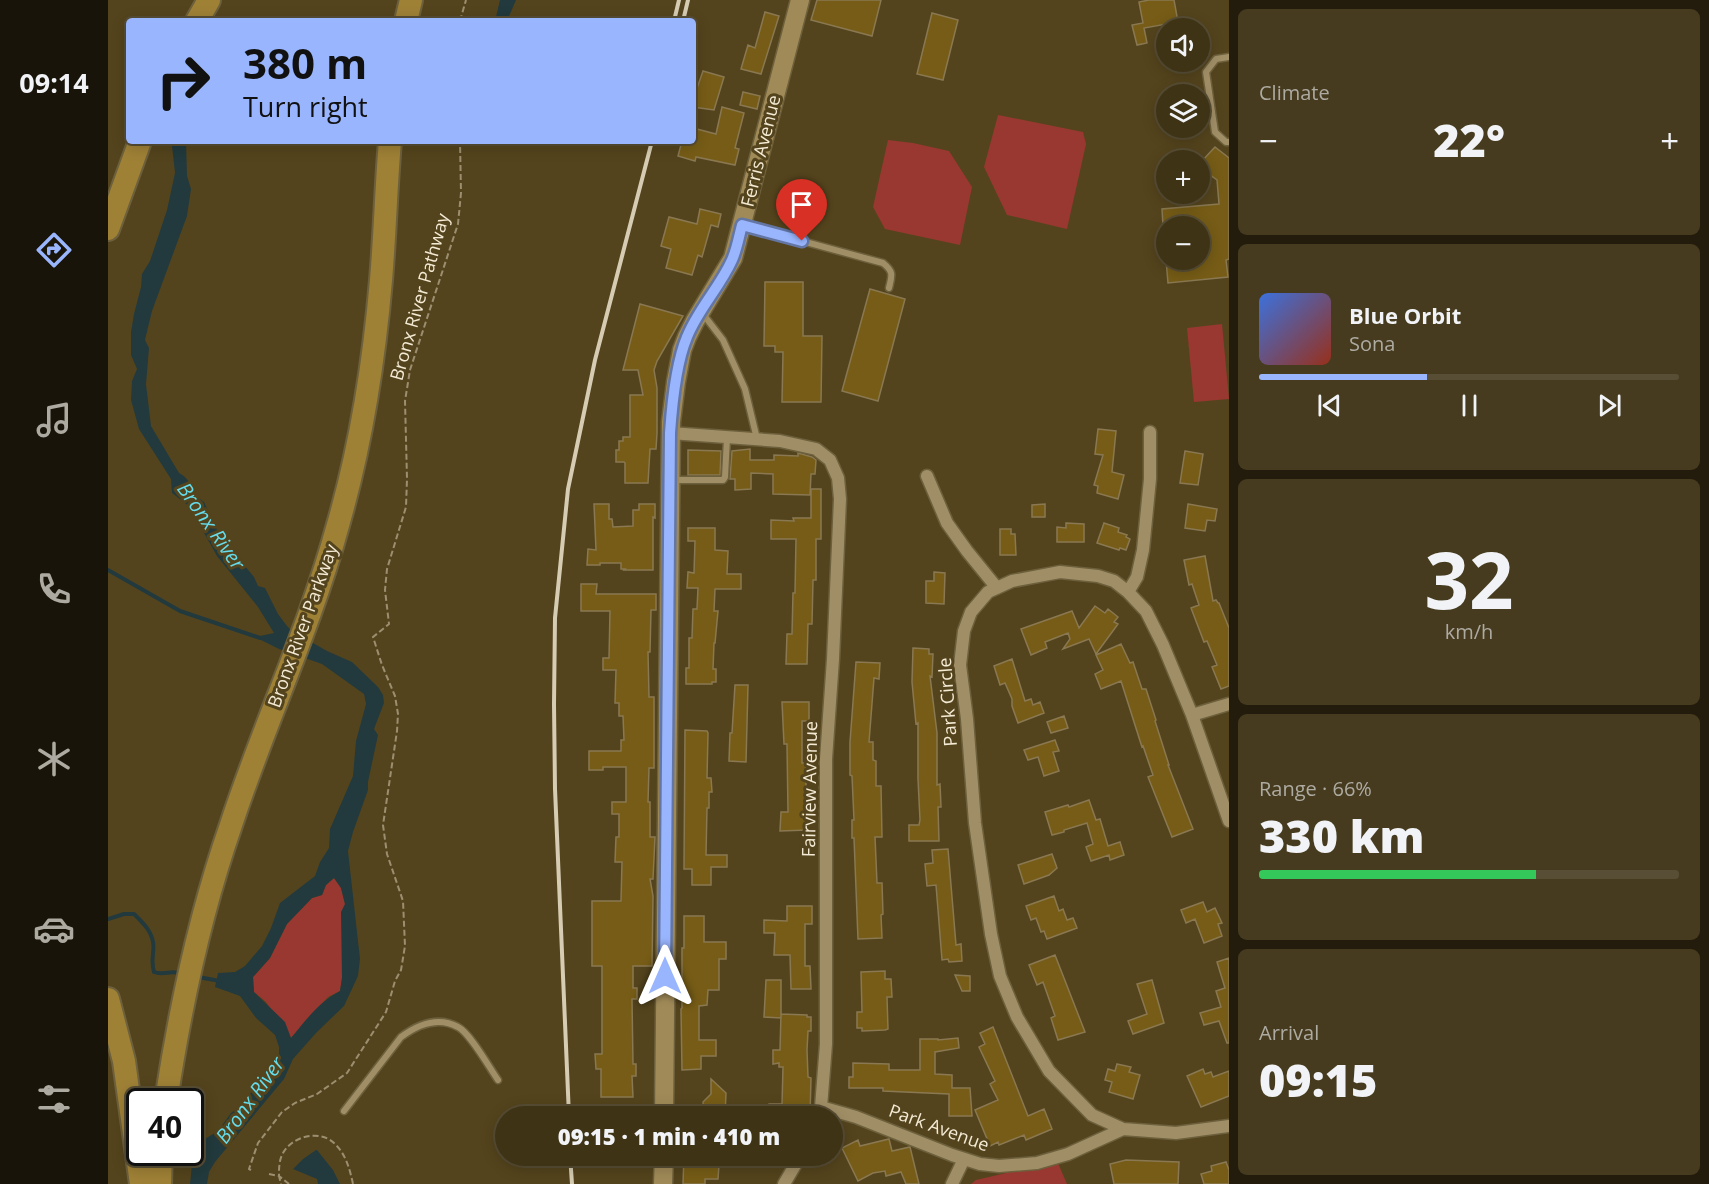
<!DOCTYPE html>
<html lang="en">
<head>
<meta charset="utf-8">
<style>
	body { margin:0; font-family:"Open Sans",sans-serif; background:#463b1f; color:#f1f3f6; height:100vh; display:flex; flex-direction:column; font-size:22px; white-space:nowrap }
	* { box-sizing:border-box; margin:0 }
	p { font-size:20px; color:#adaaa1 }
	.icon { flex:none; width:33px; height:33px; fill:none; stroke:currentColor; stroke-width:2; stroke-linecap:round; stroke-linejoin:round }
	.map { position:relative; flex:1; overflow:hidden }
	.sheet { display:flex; flex-direction:column; gap:9px; padding:9px; background:#231c0c; width:480px }
	.sheet>* { flex:none }
	.top-card { position:absolute; left:18px; top:18px; width:570px; height:126px; border-radius:6px; box-shadow:0 3px 15px #0003,0 0 0 2px #584e35; background:#99b5fd; color:#111; overflow:hidden }
	.controls { position:absolute; left:1048px; top:18px; display:grid; gap:12px }
	.controls a { display:grid; place-items:center; width:54px; height:54px; border-radius:50%; background:#3f3316; box-shadow:0 3px 15px #0003,0 0 0 2px #584e35; font-size:30px }
	.speed { position:absolute; left:18px; top:1088px; display:flex; gap:12px; font-size:30px; font-weight:700; text-align:center }
	.speed>* { display:grid; place-content:center; width:78px; height:78px; border-radius:50%; background:#3f3316; box-shadow:0 3px 15px #0003,0 0 0 2px #584e35; line-height:1 }
	.speed .limit { border:3px solid #111; border-radius:9px; background:#fff; color:#111 }
	.pin { position:absolute; display:grid; place-items:center; width:51px; height:51px; color:#fff; margin:-62px -26px; border-radius:50% 50% 50% 0; rotate:-45deg; box-shadow:0 0 6px #0007 }
	.pin .icon { rotate:45deg }
	.me { position:absolute; width:66px; margin:-33px; rotate:0deg; stroke-linejoin:round; filter:drop-shadow(0 0 4px #0008) }
	.turn { display:flex; align-items:center; gap:21px; height:126px; padding:0 18px; font-size:27px }
	.turn .icon { width:78px; height:78px; stroke-width:2.5 }
	.turn b { display:block; font-size:42px; line-height:51px }
	.big { font-size:45px; font-weight:800; line-height:1.1 }
	.sheet .widget { flex:1; display:flex; flex-direction:column; justify-content:center; gap:9px; min-width:0; padding:0 21px; border-radius:9px; background:#463b1f }
	.sheet .dial { align-items:center; gap:0 }
	.dial b { font-size:78px; line-height:1 }
	.song { display:flex; align-items:center; gap:18px }
	.cover { width:72px; height:72px; border-radius:9px; background:linear-gradient(135deg,hsl(220 70% 55%),hsl(10 70% 35%)) }
	.played { height:6px; border-radius:3px; background:linear-gradient(90deg,#99b5fd 40%,#584e35 40%) }
	.keys { display:flex; justify-content:space-around; direction:ltr }
	.heat { display:flex; justify-content:space-between; align-items:center; font-size:33px; direction:ltr }
	.charge { height:9px; border-radius:4px; background:linear-gradient(90deg,#34c759 66%,#584e35 0) }
	.trip { position:absolute; left:387px; top:1106px; width:348px; height:60px; border-radius:30px; background:#3f3316; box-shadow:0 3px 15px #0003,0 0 0 2px #584e35; font-weight:800; line-height:60px; text-align:center }
	main { display:flex; flex:1; min-height:0 }
	.tabs { display:flex; flex-direction:column; width:108px; justify-content:space-around; align-items:center; background:#191409; color:#adaaa1 }
	.tabs .icon { width:42px; height:42px }
	.tabs .active { color:#99b5fd }
	.tabs b { font-size:27px; color:#f1f3f6 }
	.map>svg:first-child { display:block }
	.green { fill:#983830 }
	.water { fill:#223a3d; fill-rule:evenodd }
	.lines { fill:none; stroke-linecap:round; stroke-linejoin:round }
	.stream { stroke:#223a3d; stroke-width:4 }
	.building { fill:#765c16; stroke:#897851; stroke-width:1.5 }
	.lane-casing { stroke:#6d603c; stroke-width:9 }
	.street-casing { stroke:#6d603c; stroke-width:15 }
	.secondary-casing { stroke:#6d603c; stroke-width:21 }
	.highway-casing { stroke:#6d603c; stroke-width:26 }
	.path { stroke:#9c8f70; stroke-width:2; stroke-dasharray:6 3; stroke-linecap:butt }
	.lane { stroke:#a08e66; stroke-width:6 }
	.street { stroke:#a08e66; stroke-width:12 }
	.secondary { stroke:#a08a58; stroke-width:18 }
	.highway { stroke:#9f8136; stroke-width:22 }
	.rail { stroke:#d6ccb3; stroke-width:4 }
	.route-casing { stroke:#6376a4; stroke-width:15 }
	.route { stroke:#99b5fd; stroke-width:10 }
	.labels { text-anchor:middle; stroke-width:6; stroke-linejoin:round; paint-order:stroke }
	.street-label { font-size:18px; fill:#f4ebd5; stroke:#54441d }
	.water-label { font-size:20px; font-style:italic; fill:#65dcec; stroke:#54441d }
</style>
</head>
<body>
<main>
<nav class="tabs">
<b>09:14</b>
<svg class="icon active" aria-label="directions" viewBox="0 0 24 24"><path d="M12 3l9 9-9 9-9-9zM9 14v-3h6M13 9l2 2-2 2"/></svg>
<svg class="icon" aria-label="music" viewBox="0 0 24 24"><path d="M9 18V5l10-2v13"/><circle cx="6" cy="18" r="3"/><circle cx="16" cy="16" r="3"/></svg>
<svg class="icon" aria-label="phone" viewBox="0 0 24 24"><path d="M5 4h4l2 5-3 2q2 4 5 5l2-3 5 2v4C11 20 4 13 5 4z"/></svg>
<svg class="icon" aria-label="climate" viewBox="0 0 24 24"><path d="M12 3v18M4 7l16 10M4 17L20 7"/></svg>
<svg class="icon" aria-label="car" viewBox="0 0 24 24"><path d="M5 17H2v-5l4-1 3-4h7l3 4 3 1v5h-3M9 17h6M6 11h13"/><circle cx="7" cy="17" r="2"/><circle cx="17" cy="17" r="2"/></svg>
<svg class="icon" aria-label="filters" viewBox="0 0 24 24"><path d="M4 7h16M4 17h16"/><circle cx="9" cy="7" r="2"/><circle cx="15" cy="17" r="2"/></svg>
</nav>
<div class="map">
<svg width="1121" height="1184" viewBox="0 0 1121 1184">
	<rect width="100%" height="100%" fill="#54441d"/>
	<path class="green" d="M890,115L975,132L978,144L959,229L899,215L876,167Z
		M780,140L805,143L841,151L864,187L852,245L777,229L765,207Z
		M1114,324L1121,399L1086,402L1079,328Z
		M226,878L233,888L237,904L234,978L232,991L220,997L183,1038L158,1002L146,992L145,977L162,958L179,924L204,898L214,895L218,885Z
		M949,1161L959,1184H863L868,1180Z"/>
	<path class="water" d="M392,0H408L399,21H387Z
		M65,141H78L79,176L83,189L79,216L44,311L37,340L41,348L38,384L43,426L71,473C84,479 84,495 96,502L116,545L123,549L146,577L150,586L157,588L170,614L179,626L184,631L219,651L244,662L270,687L275,695L276,703L266,729L270,735L260,782V790L245,832L240,851L252,959L250,976L236,1006L208,1033L185,1059L176,1079L107,1162L101,1172L99,1184H82L84,1165L97,1139L110,1131L123,1113L130,1108L162,1070L171,1055V1047L167,1035L148,1018L132,996L107,987L110,973L127,972L137,966L154,946L163,928L172,903L207,876L212,862L221,848L222,829L245,776L248,741L258,704L256,694L214,664L171,649L147,637L166,633L150,607L109,556L81,506L64,493L63,479L31,429L23,400L24,381L29,369L23,355V332L26,314L33,287L34,274L42,261L59,210L67,173L64,146ZM226,878L233,888L237,904L233,912L234,978L232,991C211,1002 198,1020 183,1038L177,1022L146,992L145,977L162,958L179,924L204,898L214,895L218,885Z
		M208,1150H209L225,1170L232,1184H210L209,1179L185,1169L195,1159Z"/>
	<g class="lines">
		<path class="stream" d="M0,570L72,611L152,638
			M0,919L16,914H26C34,922 43,930 45,942C47,951 42,960 46,972C56,976 64,969 74,974
			M90,977L112,981"/>
	</g>
	<path class="building" d="M709,0H773L764,36L703,20Z
		M1041,0H1066L1070,22L1036,28L1039,43L1029,45L1024,25L1035,23L1031,2Z
		M657,12L671,16L653,74L633,69L640,45L647,48Z
		M824,13L850,20L835,80L809,74Z
		M595,71L616,77L606,110L585,107L586,97Z
		M635,92L652,96L649,109L632,105Z
		M614,107L636,113L627,148L631,149L627,165L588,157L587,161L570,156L574,141H585V128L608,134Z
		M1107,147L1121,158V259L1118,260L1120,277L1060,283L1058,260H1092V226H1055L1054,209L1111,204L1109,180L1102,175H1097L1092,171V163Z
		M592,209L613,214L610,227L603,225L594,257L590,255L584,275L558,268L563,249L553,246L561,217L589,224Z
		M657,282H695V336H714L713,402H674L675,352H667V346H656Z
		M762,289L797,299L770,401L734,391Z
		M532,304L575,316L549,361L546,370L549,388V433L548,449H542L540,483H517V463L516,462H508V450H511V441H515V437H522V395H535L530,370H515Z
		M990,429L1008,431L1004,472L1016,475L1010,499L989,493L990,486L986,485L995,455L987,454Z
		M642,449V460H666V455L690,456V453L704,457L708,460L707,474H703L702,495L665,494V474L643,473V489L627,490V479H622L624,451Z
		M580,450L613,451L612,475H580Z
		M1077,451L1095,454L1090,485L1072,483Z
		M703,489H713V539H708V580H705L704,624H700L699,664H678L679,634H684L685,593H687L688,539H663V520L686,521L685,518H703Z
		M486,504H501V519H504L505,527L525,526V510H531V504H547V518L545,517V570H516L517,569H513V563H492V565H479L480,549L488,550Z
		M937,504V517H924V505Z
		M1080,504L1109,509L1107,521L1099,520L1097,531L1077,528Z
		M958,523L976,524V542H949V527L958,528Z
		M996,523L1011,528L1010,532L1019,535L1018,537L1022,539L1018,550L1012,548L1011,550L989,543Z
		M580,528H607V550L620,551L619,574H633V589H607L606,611H610L607,643H606L605,669H608V682H604V684H578V668H581V638H584L585,609H589L590,588H579L580,572L586,573L587,541H580Z
		M892,529H903V534H907L908,555H892Z
		M1097,556L1105,601L1108,600L1110,603H1111L1121,628V686L1113,689L1104,667L1109,665L1099,641L1096,642L1083,608L1091,605L1084,584L1081,585L1076,560Z
		M826,572L837,573L836,604L818,603V581H826Z
		M473,584H489L488,594H548V610H543L542,652H540L541,697H546V768H541L540,802H542V837H547L545,879H542L545,896L544,966H525V988H529V999H524L525,1064H528V1076H524L525,1097H493V1069H488L487,1054H494V966H484V901H513L514,862H507L508,837H511V814H504V802H518V767H495V770H481V751H513V740H516L515,716H511V703H507L508,670H495V658H501L502,611H473Z
		M987,606L997,613L1000,609L1010,617L1006,622L1010,624L988,654L981,639L955,649L962,639L960,633L937,642L939,648L923,655L913,629L964,611L971,628Z
		M1013,644L1022,663L1025,662L1034,689H1038L1048,720L1047,721L1061,765H1060L1085,829L1064,837L1040,777L1045,775L1035,746L1034,747L1013,681L993,689L987,674L995,670L988,655Z
		M805,648L821,649V654H825L824,677L822,676L829,733V785L832,784L833,807H830L831,841H801V825H811L812,820L810,779V723L808,724L804,682Z
		M904,659L917,701L923,699L925,705L932,702L936,713L910,723L904,706V699L897,683L892,685L886,666Z
		M748,662L772,663L771,679L766,678L761,742H765V760L768,761V786H773L774,837H767L769,883H774L775,914L773,915L774,938L750,939L746,838H744V820H746L744,776L742,775V742Z
		M627,685H640L638,762L621,761L622,733H624Z
		M674,702H701V721H694V763H698V811H700V830L672,831L673,812H680L679,744H676Z
		M956,716L960,728L943,733L939,722Z
		M577,730L599,731L600,733L599,778H603L604,792H601V808H599L598,855H619V867H603V885H584V869H576Z
		M947,740L951,751L945,752L951,771L936,776L930,757L920,760L916,750Z
		M981,800L988,820L992,819L1000,846L1012,842L1016,855L1002,860L1001,855L983,861L978,847L985,844L979,823L956,830V832L944,835L937,812L960,805L961,807Z
		M840,849L848,945L853,944L854,961L841,962L840,959L834,960L828,885L819,886L817,864L825,863L824,850Z
		M944,854L949,868L941,875L916,884L910,865Z
		M946,896L951,911L955,909L959,920L965,918L969,928L939,939L936,931L933,932L928,918L923,920L918,906Z
		M1095,902L1099,912L1107,908L1114,923L1110,924L1114,936L1096,943L1087,919L1078,923L1073,910Z
		M679,906H704V924H697V966H702L703,989H683L682,955H666L667,933H656V920L679,921Z
		M576,916H596V942H618V959H611V990H600L599,1005L591,1006V1040H608V1056H593V1069L574,1070L573,1009L574,1008V948H576Z
		M947,955L977,1032L950,1040L943,1018L947,1016L935,982L929,985L921,965Z
		M1121,958V1043H1119L1111,1021L1096,1025L1092,1013L1113,1007L1108,991L1117,988L1109,962Z
		M777,971V979H783L784,997H779L780,1029L777,1030L754,1031V1028H749V1012H754L753,972Z
		M847,975L862,976V991H854Z
		M658,980H673V1018L656,1017Z
		M1044,980L1056,1023L1025,1034L1020,1021L1039,1014L1029,984Z
		M673,1014L699,1015V1017H703V1031H700L699,1050L700,1077L703,1078L702,1116H660L661,1104H674L675,1067H671V1063L665,1064V1050H672Z
		M885,1027L920,1116L936,1109L944,1129L918,1140L916,1135L891,1145L890,1142L882,1146L867,1110L890,1100L882,1084L887,1081L871,1047L877,1044L872,1033Z
		M850,1038L851,1048L827,1052V1074L844,1075V1088H862L864,1116H841V1094L775,1091V1088H741V1077H745V1063L781,1064V1070H812V1039H830V1040Z
		M1009,1064L1023,1067L1021,1072L1032,1075L1025,1099L1001,1092L1004,1082L997,1080L1000,1069L1007,1071Z
		M1095,1069L1097,1074L1103,1072L1105,1077L1121,1071V1096L1093,1107L1079,1076Z
		M603,1079L618,1093L617,1116H596L595,1102L603,1094Z
		M781,1139L784,1151L802,1147L811,1184H798L793,1172L778,1176L777,1171L765,1173L750,1181L734,1148L750,1140L752,1146Z
		M497,1155H543L544,1166H497Z
		M576,1155H598L597,1165H611L610,1179H597V1184H575Z
		M1018,1160L1071,1162L1070,1184H1006L1002,1164Z
		M1118,1162L1121,1170V1184H1096L1093,1174L1104,1171L1103,1166Z"/>
	<g class="lines">
		<defs>
			<path id="lane" d="M1121,57L1108,59L1098,72L1107,132L1118,142H1121
				M635,225L775,263C786,272 784,275 781,288
				M595,314L615,340L637,389L649,439
				M564,480H615L617,477L619,438
				M236,1111L293,1037C309,1025 330,1016 350,1027C362,1033 381,1067 390,1080"/>
			<path id="street" d="M562,433L672,441L708,449L722,460L730,478L732,499L725,659L718,759V1044L713,1107L710,1116
				M819,476L839,523L859,551L889,588
				M1020,592L1029,577L1035,550L1042,479V432
				M1084,715L1121,704
				M713,1107L748,1117L844,1155L872,1164L891,1166L929,1163L960,1154L1015,1129L1068,1133L1121,1126
				M1015,1129L984,1115L941,1071L909,1017L892,976L883,934L867,823L859,719L852,665L856,631L863,612L880,592L904,581L952,572L990,576L1006,581L1020,592L1038,611L1055,645L1084,715L1121,821
				M676,1184L693,1155
				M844,1184L856,1159"/>
			<path id="secondary" d="M556,1116L563,422L568,382L574,350L579,337L587,321L625,258L692,0
				M555,1184L556,1155"/>
			<path id="highway" d="M89,21L101,0
				M298,21L303,0
				M0,229L32,141
				M0,999L16,1061L33,1184
				M58,1101C72,1008 92,914 123,825C156,724 202,628 230,525C253,445 266,362 273,280C277,234 278,187 282,141
				M52,1184L53,1152"/>
		</defs>
		<use href="#lane" class="lane-casing"/>
		<use href="#street" class="street-casing"/>
		<use href="#secondary" class="secondary-casing"/>
		<use href="#highway" class="highway-casing"/>
		<path class="path" d="M352,21L358,0
			M143,1170L141,1169L150,1143L174,1112L187,1103L209,1094L239,1073L278,1012L287,981L293,970L297,946L295,901L279,854L275,825L289,731L290,714L287,696L274,665L265,637L281,624L277,590L279,569L298,507L299,479L297,401L302,370L350,224L353,193L352,141
			M161,1174L171,1176L173,1184
			M181,1184L171,1176C171,1168 171,1160 175,1153C185,1135 214,1129 228,1145C238,1155 242,1170 245,1184"/>
		<use href="#lane" class="lane"/>
		<use href="#street" class="street"/>
		<use href="#secondary" class="secondary"/>
		<use href="#highway" class="highway"/>
		<path class="rail" d="M566,21L571,0
			M575,21L580,0
			M461,1116L447,789L446,704L447,618L460,489L487,360L544,141
			M462,1155L464,1184"/>
	</g>
	<g class="lines">
		<defs>
			<path id="route" d="M557,976L562,433C564,404 568,363 579,337C590,309 612,287 624,260C629,249 631,236 634,225L694,241"/>
		</defs>
		<use href="#route" class="route-casing"/>
		<use href="#route" class="route"/>
	</g>
	<g class="labels">
		<g class="street-label">
			<text transform="translate(653 151) rotate(-76)" y="6">Ferris Avenue</text>
			<text transform="translate(312 297) rotate(-74)" y="6">Bronx River Pathway</text>
			<text transform="translate(195 626) rotate(-70)" y="6">Bronx River Parkway</text>
			<text transform="translate(840 702) rotate(-94)" y="6">Park Circle</text>
			<text transform="translate(702 789) rotate(-89)" y="6">Fairview Avenue</text>
			<text transform="translate(831 1128) rotate(20)" y="6">Park Avenue</text>
		</g>
		<g class="water-label">
			<text transform="translate(103 526) rotate(55)" y="7">Bronx River</text>
			<text transform="translate(142 1100) rotate(-54)" y="7">Bronx River</text>
		</g>
	</g>
</svg>
<div class="controls">
<a><svg class="icon" aria-label="sound" viewBox="0 0 24 24"><path d="M4 9h4l5-4v14l-5-4H4zM17 9q2 3 0 6"/></svg></a>
<a><svg class="icon" aria-label="layers" viewBox="0 0 24 24"><path d="M12 4l9 5-9 5-9-5zM3 14l9 5 9-5"/></svg></a>
<a>+</a>
<a>−</a>
</div>
<div class="speed"><div class="limit">40</div></div>
<div class="pin" style="left:694px;top:241px;background:#d93025"><svg class="icon" aria-label="arrive" viewBox="0 0 24 24"><path d="M6 21V4h12l-3 4 3 4H6"/></svg></div>
<svg class="me" style="left:557px;top:976px" viewBox="-20 -20 40 40"><path d="M0-17L14 15 0 8-14 15z" fill="#99b5fd" stroke="#fff" stroke-width="4"/></svg>
<div class="trip">09:15 · 1 min · 410 m</div>
<div class="top-card">
<div class="turn"><svg class="icon" aria-label="right" viewBox="0 0 24 24"><path d="M7 20v-9h11M14 6l5 5-5 5"/></svg><div><b>380 m</b>Turn right</div></div>
</div>
</div>
<section class="sheet">
<div class="widget"><p>Climate</p>
<div class="heat"><a>−</a><b class="big">22°</b><a>+</a></div>
</div>
<div class="widget">
<div class="song"><i class="cover"></i><div><b>Blue Orbit</b><p>Sona</p></div></div>
<div class="played"></div>
<div class="keys"><svg class="icon" aria-label="previous" viewBox="0 0 24 24"><path d="M18 5L8 12l10 7zM5 5v14"/></svg><svg class="icon" aria-label="pause" viewBox="0 0 24 24"><path d="M8 5v14M16 5v14"/></svg><svg class="icon" aria-label="next" viewBox="0 0 24 24"><path d="M6 5l10 7-10 7zM19 5v14"/></svg></div>
</div>
<div class="widget dial"><b>32</b><p>km/h</p></div>
<div class="widget"><p>Range · 66%</p><b class="big">330 km</b><div class="charge"></div></div>
<div class="widget"><p>Arrival</p><b class="big">09:15</b></div>
</section>
</main>
</body>
</html>
